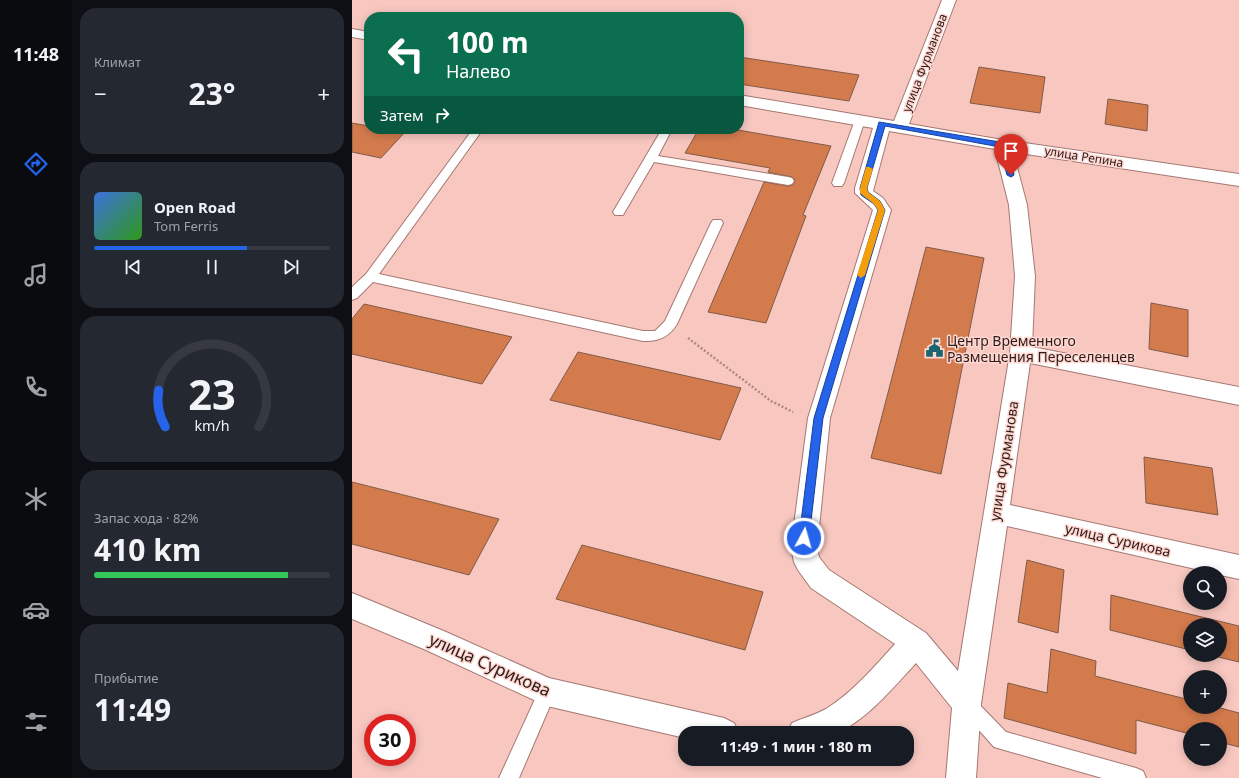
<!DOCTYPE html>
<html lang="ru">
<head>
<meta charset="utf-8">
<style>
	body { margin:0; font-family:"Noto Sans",sans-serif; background:#242831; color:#f1f3f6; height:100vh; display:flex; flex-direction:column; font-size:15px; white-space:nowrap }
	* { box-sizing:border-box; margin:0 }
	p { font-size:13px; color:#9ea1a6 }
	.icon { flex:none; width:22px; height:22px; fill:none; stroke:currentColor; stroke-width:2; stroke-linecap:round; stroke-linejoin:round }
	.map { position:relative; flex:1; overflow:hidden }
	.panel { display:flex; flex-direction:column; gap:8px; padding:8px; background:#0d0f14; width:280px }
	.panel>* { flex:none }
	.hud { position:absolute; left:12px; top:12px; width:380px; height:122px; border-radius:16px; box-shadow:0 2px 10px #0003; background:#0b6e4f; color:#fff; overflow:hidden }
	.buttons { position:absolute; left:831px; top:566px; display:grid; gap:8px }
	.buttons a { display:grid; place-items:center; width:44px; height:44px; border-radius:50%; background:#171b24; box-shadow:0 2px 10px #0003; font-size:20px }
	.speed { position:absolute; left:12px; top:714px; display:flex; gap:8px; font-size:20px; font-weight:700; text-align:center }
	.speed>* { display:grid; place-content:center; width:52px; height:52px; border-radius:50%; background:#171b24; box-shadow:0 2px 10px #0003; line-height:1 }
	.speed .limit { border:6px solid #d22; background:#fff; color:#111 }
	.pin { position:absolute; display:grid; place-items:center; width:34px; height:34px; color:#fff; margin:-41px -17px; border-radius:50% 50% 50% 0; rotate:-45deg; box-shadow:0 0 4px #0007 }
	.pin .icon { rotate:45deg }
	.me { position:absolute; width:44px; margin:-22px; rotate:6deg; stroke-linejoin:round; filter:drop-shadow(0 0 3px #0008) }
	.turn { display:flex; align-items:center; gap:14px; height:84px; padding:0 16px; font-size:18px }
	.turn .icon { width:52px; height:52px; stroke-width:2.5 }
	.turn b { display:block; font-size:28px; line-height:34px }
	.then { display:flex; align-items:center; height:38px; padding:0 16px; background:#0003; gap:8px; font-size:15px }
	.big { font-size:30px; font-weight:700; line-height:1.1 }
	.panel .card { flex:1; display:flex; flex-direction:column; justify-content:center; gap:6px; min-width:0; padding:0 14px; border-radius:16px; background:#242831 }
	.panel .dial { align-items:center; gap:0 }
	.dial svg { height:104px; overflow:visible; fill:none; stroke:#363941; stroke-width:7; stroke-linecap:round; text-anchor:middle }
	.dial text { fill:#f1f3f6; stroke:none }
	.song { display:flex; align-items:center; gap:12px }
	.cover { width:48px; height:48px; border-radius:6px; background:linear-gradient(135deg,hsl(220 70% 55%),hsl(110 70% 35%)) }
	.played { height:4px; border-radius:2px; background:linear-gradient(90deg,#2563eb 65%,#363941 65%) }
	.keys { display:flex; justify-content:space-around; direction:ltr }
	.heat { display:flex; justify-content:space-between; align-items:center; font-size:22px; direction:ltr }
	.charge { height:6px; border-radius:3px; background:linear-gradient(90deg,#34c759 82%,#363941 0) }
	.trip { position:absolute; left:326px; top:726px; width:236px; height:40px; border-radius:16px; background:#171b24; box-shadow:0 2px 10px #0003; font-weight:700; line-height:40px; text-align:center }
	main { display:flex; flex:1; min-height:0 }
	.tab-bar { display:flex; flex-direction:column; width:72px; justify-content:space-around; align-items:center; background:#090b0e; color:#9ea1a6 }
	.tab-bar .icon { width:28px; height:28px }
	.tab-bar .selected { color:#2563eb }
	.tab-bar b { font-size:18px; color:#f1f3f6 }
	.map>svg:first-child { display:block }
	.building { fill:#d47b4d; stroke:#805a47 }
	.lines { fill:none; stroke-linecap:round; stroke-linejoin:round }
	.lane-casing { stroke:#a57872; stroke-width:2 }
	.street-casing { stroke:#a57872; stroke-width:2 }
	.path { stroke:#af8984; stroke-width:2.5; stroke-dasharray:2 2; stroke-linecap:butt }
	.lane { fill:#fff; fill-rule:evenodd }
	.street { fill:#fff; fill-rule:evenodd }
	.route { fill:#2563eb; stroke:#184099 }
	.slow { fill:#f59e0b }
	.labels { text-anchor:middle; stroke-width:3; stroke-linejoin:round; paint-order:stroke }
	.far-street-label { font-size:12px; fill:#2e1c1a; stroke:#ffd7d1 }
	.poi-label { font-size:14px; fill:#2e1c1a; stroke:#ffd7d1; text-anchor:start }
	.street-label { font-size:14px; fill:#2e1c1a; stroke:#ffd7d1 }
	.near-street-label { font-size:17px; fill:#2e1c1a; stroke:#ffd7d1 }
</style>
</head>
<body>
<main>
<nav class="tab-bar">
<b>11:48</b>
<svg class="icon selected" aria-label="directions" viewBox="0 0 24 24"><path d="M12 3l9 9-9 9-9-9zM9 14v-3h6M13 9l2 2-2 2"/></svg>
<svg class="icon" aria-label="music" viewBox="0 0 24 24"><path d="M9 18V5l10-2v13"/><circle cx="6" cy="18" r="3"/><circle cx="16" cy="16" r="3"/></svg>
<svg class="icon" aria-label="phone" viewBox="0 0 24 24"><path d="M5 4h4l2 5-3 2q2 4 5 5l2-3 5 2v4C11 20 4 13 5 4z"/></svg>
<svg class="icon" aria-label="climate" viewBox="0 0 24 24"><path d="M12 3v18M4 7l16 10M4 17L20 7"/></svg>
<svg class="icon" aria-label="car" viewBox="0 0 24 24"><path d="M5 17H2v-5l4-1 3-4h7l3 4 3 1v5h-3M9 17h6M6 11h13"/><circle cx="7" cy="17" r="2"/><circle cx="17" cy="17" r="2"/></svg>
<svg class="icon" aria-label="filters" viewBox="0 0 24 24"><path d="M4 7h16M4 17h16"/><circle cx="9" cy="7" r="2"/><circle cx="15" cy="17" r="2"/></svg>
</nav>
<section class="panel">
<div class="card"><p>Климат</p>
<div class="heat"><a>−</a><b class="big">23°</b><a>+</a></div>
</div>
<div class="card">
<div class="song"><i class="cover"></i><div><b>Open Road</b><p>Tom Ferris</p></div></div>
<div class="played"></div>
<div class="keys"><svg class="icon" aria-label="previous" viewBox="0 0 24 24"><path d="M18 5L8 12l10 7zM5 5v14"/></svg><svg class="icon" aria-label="pause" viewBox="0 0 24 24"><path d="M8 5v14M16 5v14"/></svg><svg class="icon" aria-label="next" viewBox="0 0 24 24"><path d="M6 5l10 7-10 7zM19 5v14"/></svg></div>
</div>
<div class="card dial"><svg viewBox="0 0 100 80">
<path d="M14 69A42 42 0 1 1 86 69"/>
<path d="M14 69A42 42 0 0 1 9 41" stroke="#2563eb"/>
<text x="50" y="56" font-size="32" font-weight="700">23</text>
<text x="50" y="72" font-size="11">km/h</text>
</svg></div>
<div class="card"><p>Запас хода · 82%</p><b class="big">410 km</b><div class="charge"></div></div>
<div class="card"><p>Прибытие</p><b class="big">11:49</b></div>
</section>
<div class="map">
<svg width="887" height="778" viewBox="0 0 887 778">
	<rect width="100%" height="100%" fill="#f8c7c0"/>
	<path class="building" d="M387,57L507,75L497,101L387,84Z
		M627,67L693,77L688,113L618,103Z
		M756,99L796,105L795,131L753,124Z
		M0,123L17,126V129H33L53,132L29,158L0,152Z
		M347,129H380L479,146L451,215L454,216L414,323L356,312L412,182L436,186L441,185L443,180L440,177L416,172L418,168L333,153Z
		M574,247L632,258L589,474L519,458Z
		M799,303L836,310V357L797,349Z
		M12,304L160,337L130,384L0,354V319Z
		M226,352L389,388L368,440L198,400Z
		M792,457L860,468L866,515L794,503Z
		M0,482L147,519L117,575L0,544Z
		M230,545L411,592L393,650L204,599Z
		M675,560L712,570L706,633L666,622Z
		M759,595L887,626V662L858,655H868V625H838V650L758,630Z
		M699,649L744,661L743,676L838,700V707H865L887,713V747L868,742V729H838V734L784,720V754L652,718L656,683L695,693Z"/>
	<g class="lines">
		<defs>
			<path id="lane" d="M508,117L513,120L492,183L490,186H482L480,183L503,120Z
				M121,129H131L27,274L291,331H303L313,321L359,223L361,220H369L371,223L325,324C317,337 306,342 291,341L21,282L5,298L0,300V287L14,274Z
				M310,129H320L306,156L436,177L440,178L442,181L440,184L436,185L302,162L271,215H263L261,212Z
				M195,683L201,686L204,692L167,778H147L189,686Z
				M615,695L621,698L654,732L784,768L791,771L794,778H750L649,749L642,747L609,710L606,704L609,698Z"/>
			<path id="street" d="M590,0H604L557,124L651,140L887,174V186L661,152L675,205L683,276L680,347L887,387V405L678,363L658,505L887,555V579L868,575V573H861L655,526L629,704L624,778H594L600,708L564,663C540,689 517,717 486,733H435L440,723C451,718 463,715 474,709C501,692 522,667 543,644L459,588L446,570L442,562L439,548L456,418L521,210L503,193V188L521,128L387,105V95L542,121ZM537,131L643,149L657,205L663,276L658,353L606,671L574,633L477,570L467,557L465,548L478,418L539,210L531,198L521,191Z
				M0,29L17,32V40L0,37Z
				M0,593L94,632L197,678L372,718L382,723L387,733H333V738L195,706L74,650L0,619Z"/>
		</defs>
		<use href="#lane" class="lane-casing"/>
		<use href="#street" class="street-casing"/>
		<path class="path" d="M336,338L419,401L441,412"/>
		<use href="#lane" class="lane"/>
		<use href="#street" class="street"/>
	</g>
	<path class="route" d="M527,122L654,143L662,175L659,177L655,175L648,147L533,126L515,188L516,192L528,201L533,210L471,418L457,538L456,541L452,543L449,541L447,538L462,418L526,210L522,204L509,195L508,188Z"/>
	<path class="slow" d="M514,167H517L521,169L515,188L516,192L528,201L533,210L513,275L509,278L505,275L526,210L522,204L508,193V188Z"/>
	<defs>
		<symbol id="civic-bare" viewBox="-9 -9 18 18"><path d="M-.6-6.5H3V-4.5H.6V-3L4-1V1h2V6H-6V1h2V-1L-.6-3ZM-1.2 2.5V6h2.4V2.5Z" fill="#1b6770" stroke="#ffd7d1" stroke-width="2.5" paint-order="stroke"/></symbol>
	</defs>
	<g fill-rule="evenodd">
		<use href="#civic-bare" x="570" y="336" width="25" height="25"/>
	</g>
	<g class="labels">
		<g class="far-street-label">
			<text transform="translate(573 63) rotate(-69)" y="4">улица Фурманова</text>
			<text transform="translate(732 157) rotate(9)" y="4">улица Репина</text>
		</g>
		<g class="poi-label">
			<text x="595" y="346">Центр Временного<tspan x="595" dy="16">Размещения Переселенцев</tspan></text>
		</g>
		<g class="street-label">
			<text transform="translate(652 461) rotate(-81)" y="5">улица Фурманова</text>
			<text transform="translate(766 540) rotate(13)" y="5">улица Сурикова</text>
		</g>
		<g class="near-street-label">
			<text transform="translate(138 665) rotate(24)" y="6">улица Сурикова</text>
		</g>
	</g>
</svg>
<div class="buttons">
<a><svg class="icon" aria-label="search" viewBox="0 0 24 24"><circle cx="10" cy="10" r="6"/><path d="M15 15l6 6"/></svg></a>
<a><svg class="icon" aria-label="layers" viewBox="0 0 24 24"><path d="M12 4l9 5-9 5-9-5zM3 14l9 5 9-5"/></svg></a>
<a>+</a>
<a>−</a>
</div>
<div class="speed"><div class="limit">30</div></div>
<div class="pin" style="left:659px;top:175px;background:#d93025"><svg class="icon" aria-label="arrive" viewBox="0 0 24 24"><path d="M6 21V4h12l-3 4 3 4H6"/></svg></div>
<svg class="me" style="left:452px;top:538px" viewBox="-20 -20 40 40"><circle r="17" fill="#2563eb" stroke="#fff" stroke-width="3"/><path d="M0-11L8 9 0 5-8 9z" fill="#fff"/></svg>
<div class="trip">11:49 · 1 мин · 180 m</div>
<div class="hud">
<div class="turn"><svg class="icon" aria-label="left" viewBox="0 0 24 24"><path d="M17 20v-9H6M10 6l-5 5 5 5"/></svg><div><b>100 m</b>Налево</div></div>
<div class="then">Затем<svg class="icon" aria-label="right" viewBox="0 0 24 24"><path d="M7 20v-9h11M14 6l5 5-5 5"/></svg></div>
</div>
</div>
</main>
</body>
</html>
